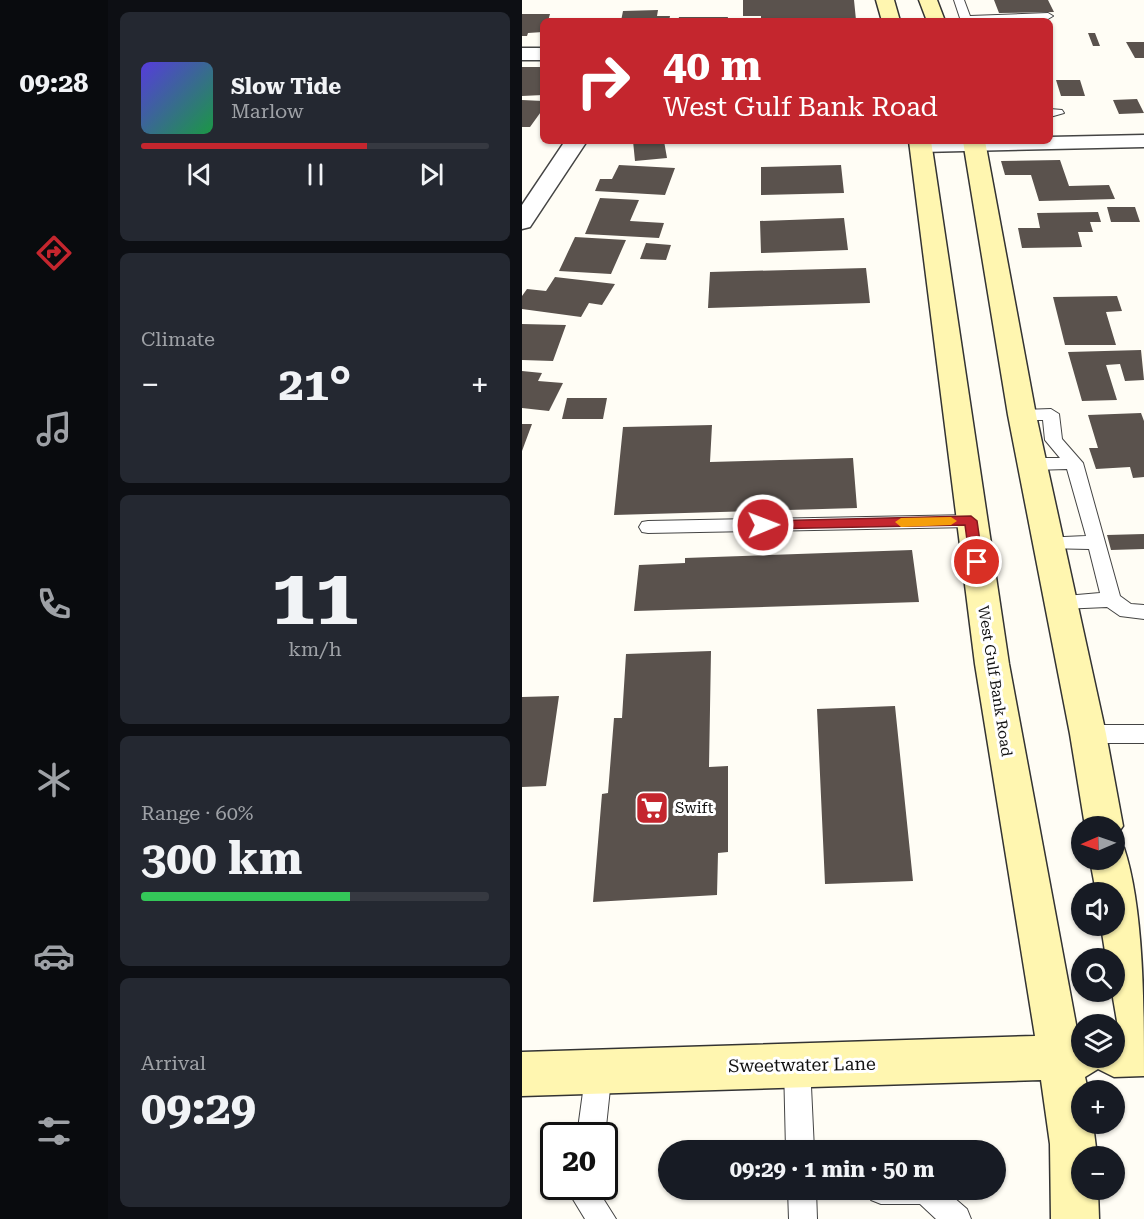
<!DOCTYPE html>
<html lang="en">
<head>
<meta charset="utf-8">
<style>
	body { margin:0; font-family:"Roboto Serif",serif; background:#242831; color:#f1f3f6; height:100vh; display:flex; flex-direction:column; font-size:22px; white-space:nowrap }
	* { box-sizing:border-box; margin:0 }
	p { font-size:20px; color:#9ea1a6 }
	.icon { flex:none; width:33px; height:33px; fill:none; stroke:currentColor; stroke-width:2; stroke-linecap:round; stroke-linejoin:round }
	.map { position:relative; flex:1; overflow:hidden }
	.sheet { display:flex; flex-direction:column; gap:12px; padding:12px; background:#0d0f14; width:414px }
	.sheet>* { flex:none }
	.top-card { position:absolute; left:18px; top:18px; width:513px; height:126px; border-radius:9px; box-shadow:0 2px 4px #0004; background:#c4262e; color:#fff; overflow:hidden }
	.needle { width:39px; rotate:268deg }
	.buttons { position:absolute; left:549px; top:816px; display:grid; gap:12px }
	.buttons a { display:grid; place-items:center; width:54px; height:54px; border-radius:50%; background:#171b24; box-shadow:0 2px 4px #0004; font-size:30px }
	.speed { position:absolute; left:18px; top:1122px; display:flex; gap:12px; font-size:30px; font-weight:700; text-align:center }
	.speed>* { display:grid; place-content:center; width:78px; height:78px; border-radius:50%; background:#171b24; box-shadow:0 2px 4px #0004; line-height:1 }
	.speed .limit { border:3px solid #111; border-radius:9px; background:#fff; color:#111 }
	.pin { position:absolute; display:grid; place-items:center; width:51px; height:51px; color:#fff; margin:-26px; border:3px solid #fff; border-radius:50%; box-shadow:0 2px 6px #0007 }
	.me { position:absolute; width:66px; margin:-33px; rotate:89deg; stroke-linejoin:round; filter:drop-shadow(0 0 4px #0008) }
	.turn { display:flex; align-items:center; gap:21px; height:126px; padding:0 24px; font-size:27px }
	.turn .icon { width:78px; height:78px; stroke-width:2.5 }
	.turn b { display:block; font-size:42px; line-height:51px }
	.big { font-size:45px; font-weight:700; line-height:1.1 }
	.sheet .tile { flex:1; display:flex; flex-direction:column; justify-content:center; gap:9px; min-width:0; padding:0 21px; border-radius:9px; background:#242831 }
	.sheet .dial { align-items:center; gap:0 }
	.dial b { font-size:78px; line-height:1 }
	.song { display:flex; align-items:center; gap:18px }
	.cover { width:72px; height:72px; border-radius:9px; background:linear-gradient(135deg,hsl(250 70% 55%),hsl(140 70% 35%)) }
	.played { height:6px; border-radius:3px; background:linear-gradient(90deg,#c4262e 65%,#363941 65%) }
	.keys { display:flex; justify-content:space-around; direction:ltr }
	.heat { display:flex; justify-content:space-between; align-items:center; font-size:33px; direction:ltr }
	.charge { height:9px; border-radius:4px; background:linear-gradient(90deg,#34c759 60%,#363941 0) }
	.trip { position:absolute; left:136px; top:1140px; width:348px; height:60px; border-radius:30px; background:#171b24; box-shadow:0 2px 4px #0004; font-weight:700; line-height:60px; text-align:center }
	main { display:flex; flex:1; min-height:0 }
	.dock { display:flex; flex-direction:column; width:108px; justify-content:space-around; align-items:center; background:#090b0e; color:#9ea1a6 }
	.dock .icon { width:42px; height:42px }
	.dock .current { color:#c4262e }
	.dock b { font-size:27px; color:#f1f3f6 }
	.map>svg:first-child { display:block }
	.building { fill:#5a524d }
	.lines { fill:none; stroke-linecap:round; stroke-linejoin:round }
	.lane-casing { stroke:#444; stroke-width:2 }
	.street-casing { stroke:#444; stroke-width:3 }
	.secondary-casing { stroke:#333; stroke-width:3 }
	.lane { fill:#fff; fill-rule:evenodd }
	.street { fill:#fff; fill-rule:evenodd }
	.secondary { fill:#fff6b0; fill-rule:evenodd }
	.route { fill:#c4262e; stroke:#7f191e; stroke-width:1.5 }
	.slow { fill:#f59e0b }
	.labels { text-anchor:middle; stroke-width:6; stroke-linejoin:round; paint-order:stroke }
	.street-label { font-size:15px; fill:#111; stroke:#fff }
	.poi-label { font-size:15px; fill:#111; stroke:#fff; text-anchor:start }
	.near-street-label { font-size:18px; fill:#111; stroke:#fff }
</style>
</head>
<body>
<main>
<nav class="dock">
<b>09:28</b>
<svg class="icon current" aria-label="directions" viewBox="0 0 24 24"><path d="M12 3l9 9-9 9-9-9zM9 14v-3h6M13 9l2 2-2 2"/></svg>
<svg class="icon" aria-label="music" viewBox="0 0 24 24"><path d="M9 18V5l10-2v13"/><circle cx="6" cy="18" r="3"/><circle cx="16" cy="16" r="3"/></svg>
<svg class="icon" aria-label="phone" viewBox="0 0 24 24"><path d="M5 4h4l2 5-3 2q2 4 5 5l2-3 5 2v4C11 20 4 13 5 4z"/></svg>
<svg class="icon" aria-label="climate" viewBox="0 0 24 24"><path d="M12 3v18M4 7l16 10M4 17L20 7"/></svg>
<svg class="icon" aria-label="car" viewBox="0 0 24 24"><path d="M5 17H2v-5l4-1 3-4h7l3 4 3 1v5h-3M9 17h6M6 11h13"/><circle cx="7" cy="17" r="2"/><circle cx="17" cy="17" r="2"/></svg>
<svg class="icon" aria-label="filters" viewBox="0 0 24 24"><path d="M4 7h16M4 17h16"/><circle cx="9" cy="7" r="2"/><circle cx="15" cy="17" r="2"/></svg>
</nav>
<section class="sheet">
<div class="tile">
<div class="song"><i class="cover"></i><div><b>Slow Tide</b><p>Marlow</p></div></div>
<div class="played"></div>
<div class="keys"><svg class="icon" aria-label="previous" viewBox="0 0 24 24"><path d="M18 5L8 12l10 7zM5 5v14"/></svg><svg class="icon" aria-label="pause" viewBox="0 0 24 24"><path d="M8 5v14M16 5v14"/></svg><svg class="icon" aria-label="next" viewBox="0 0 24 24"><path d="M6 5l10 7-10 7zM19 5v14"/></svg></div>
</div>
<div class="tile"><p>Climate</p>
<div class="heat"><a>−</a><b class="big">21°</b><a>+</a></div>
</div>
<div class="tile dial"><b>11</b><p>km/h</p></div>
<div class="tile"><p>Range · 60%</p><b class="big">300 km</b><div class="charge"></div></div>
<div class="tile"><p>Arrival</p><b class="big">09:29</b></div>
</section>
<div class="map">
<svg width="622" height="1219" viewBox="0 0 622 1219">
	<rect width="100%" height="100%" fill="#fffdf5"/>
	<path class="building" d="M221,0H332L334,20L239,21V16H221Z
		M472,0H526L532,12L477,13Z
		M136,10L135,16H148L147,21H99L101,11Z
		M0,14H28L26,21H21V32L6,33L5,36H0Z
		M157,17H206L205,21H156Z
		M44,18H93L92,21H43Z
		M566,33H573L578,46H571Z
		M604,42H622V58H613Z
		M0,67H21V95L0,96Z
		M534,80H558L563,96H539Z
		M615,99L622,113L597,114L591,100Z
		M0,100L21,101V109L8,127H0Z
		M111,141H142L145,158L113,161Z
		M538,160L547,186L587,185L593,199L517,201L509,175H483L479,161Z
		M97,165L153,168L143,195L73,191L78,179H90Z
		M319,165L322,193L239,195V167Z
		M78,198L117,200L108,221L142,223L137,238L63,234Z
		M585,207H613L618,222H589Z
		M576,212L579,222H568L571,232H556L560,247L500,248L496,228H518L515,213Z
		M322,218L326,250L239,253L238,221Z
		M53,237L104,240L89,274L37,271Z
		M124,243L149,245L144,260L118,259Z
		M344,268L348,303L186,308L188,272Z
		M33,277L93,284L80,305L67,303L59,317L0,309V296L5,289L24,291Z
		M595,296L600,311L584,312L594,345H543L531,297Z
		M0,324L44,325L31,361L0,360Z
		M619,350L622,380L603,381L598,364L584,365L595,400L560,401L546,352Z
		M0,371L20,373L16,381L41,383L27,411L0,408Z
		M45,398H85L81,419H40Z
		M619,413L622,421V477L611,478L608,467L574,469L567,448H576L566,415Z
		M0,424H10L0,451Z
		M190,425L188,462L331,458L335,508L92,515L101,427Z
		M622,534V549L589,550L585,535Z
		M390,550L397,602L112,611L117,565L163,563V558Z
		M189,651L187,767L206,766V852L196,853L195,895L71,902L80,794L86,793L92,718H100L104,654Z
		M37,696L24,786L0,787V697Z
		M373,706L391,881L303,884L295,709Z"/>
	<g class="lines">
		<defs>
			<path id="lane" d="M432,0H442L448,16L526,13L531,16L526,19L439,21Z
				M528,109L540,110L542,113L528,117Z
				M529,409L537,414L540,439L561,463L598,596L609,604L622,605V619L598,616L585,607L539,609L532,607L529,602L532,597L578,593L567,549L520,548L518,543L520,538L564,536L545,469L511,470L502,464L511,458H538L523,440L521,420H500L492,415L500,410Z
				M449,515L455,517L458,521L455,525L449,527L126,533L120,532L117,527L120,522L126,521Z
				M566,725H622V743H566L558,740L555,734L558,728Z
				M275,1052L284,1056L288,1065L292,1150H264L262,1065L266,1056Z
				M77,1057L86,1061L90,1070L83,1136H55L64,1070L68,1061Z
				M50,1186H78L77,1192L94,1219H63L49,1196Z
				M266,1190H294L295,1219H267Z
				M345,1190H423L445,1209L449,1219H414L398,1204H359L349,1200Z"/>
			<path id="street" d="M0,48H21V60H0Z
				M622,135V147L399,152L391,151L388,146L393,141H528V137Z
				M43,141H65L8,227L0,229V205Z"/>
			<path id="secondary" d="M354,0H372L378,21H360Z
				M397,0H415L423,21H405Z
				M387,141H409L487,664L556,1035H560V1058H592V1033H597L590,992H592V958H584L579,926H592V892H574L568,860H592V844L602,848C622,908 622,1009 622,1076L592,1077L576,1069L563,1077L566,1090H560V1124H571L575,1156H560V1190H576L577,1219H529L528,1144L519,1080L0,1096V1052L513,1036L453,664Z
				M441,141H463L514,415L584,734L601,826L592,839V826H563L548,734L486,415Z"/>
		</defs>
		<use href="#lane" class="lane-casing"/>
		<use href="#street" class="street-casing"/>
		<use href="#secondary" class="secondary-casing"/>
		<use href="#lane" class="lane"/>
		<use href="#street" class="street"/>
		<use href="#secondary" class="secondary"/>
	</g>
	<path class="route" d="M449,516L455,521L461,562L455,566L448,562L443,525L241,529L235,525L241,521Z"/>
	<path class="slow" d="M429,517L435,521L429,525L379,527L373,522L379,518Z"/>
	<defs>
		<symbol id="supermarket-square" viewBox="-11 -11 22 22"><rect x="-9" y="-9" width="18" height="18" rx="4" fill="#c4262e" stroke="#fff"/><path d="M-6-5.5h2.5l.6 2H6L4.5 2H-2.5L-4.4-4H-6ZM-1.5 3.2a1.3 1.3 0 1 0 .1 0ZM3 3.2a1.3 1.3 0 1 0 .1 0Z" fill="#fff"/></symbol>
	</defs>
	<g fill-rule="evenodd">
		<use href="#supermarket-square" x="111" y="789" width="38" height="38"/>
	</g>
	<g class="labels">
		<g class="street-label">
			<text transform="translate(473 681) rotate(81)" y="5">West Gulf Bank Road</text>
		</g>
		<g class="poi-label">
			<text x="153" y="813">Swift</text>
		</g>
		<g class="near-street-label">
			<text transform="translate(280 1065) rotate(-1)" y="6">Sweetwater Lane</text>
		</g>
	</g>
</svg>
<div class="buttons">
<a><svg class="needle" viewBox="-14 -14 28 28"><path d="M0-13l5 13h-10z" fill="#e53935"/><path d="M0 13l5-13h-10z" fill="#9ea1a6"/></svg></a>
<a><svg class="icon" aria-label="sound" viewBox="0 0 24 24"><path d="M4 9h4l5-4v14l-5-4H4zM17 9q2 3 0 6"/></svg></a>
<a><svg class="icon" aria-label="search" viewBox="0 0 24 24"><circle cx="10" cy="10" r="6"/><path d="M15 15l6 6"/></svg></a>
<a><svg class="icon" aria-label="layers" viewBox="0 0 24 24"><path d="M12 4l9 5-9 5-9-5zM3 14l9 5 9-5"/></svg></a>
<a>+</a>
<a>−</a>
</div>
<div class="speed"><div class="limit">20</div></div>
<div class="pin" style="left:455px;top:562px;background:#d93025"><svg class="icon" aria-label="arrive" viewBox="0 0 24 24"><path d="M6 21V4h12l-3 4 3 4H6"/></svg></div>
<svg class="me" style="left:241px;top:525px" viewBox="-20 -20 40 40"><circle r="17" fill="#c4262e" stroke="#fff" stroke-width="3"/><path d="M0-11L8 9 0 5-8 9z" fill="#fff"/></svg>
<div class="trip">09:29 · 1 min · 50 m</div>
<div class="top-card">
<div class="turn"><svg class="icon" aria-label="right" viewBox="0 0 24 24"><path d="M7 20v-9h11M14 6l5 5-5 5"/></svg><div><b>40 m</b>West Gulf Bank Road</div></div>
</div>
</div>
</main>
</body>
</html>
